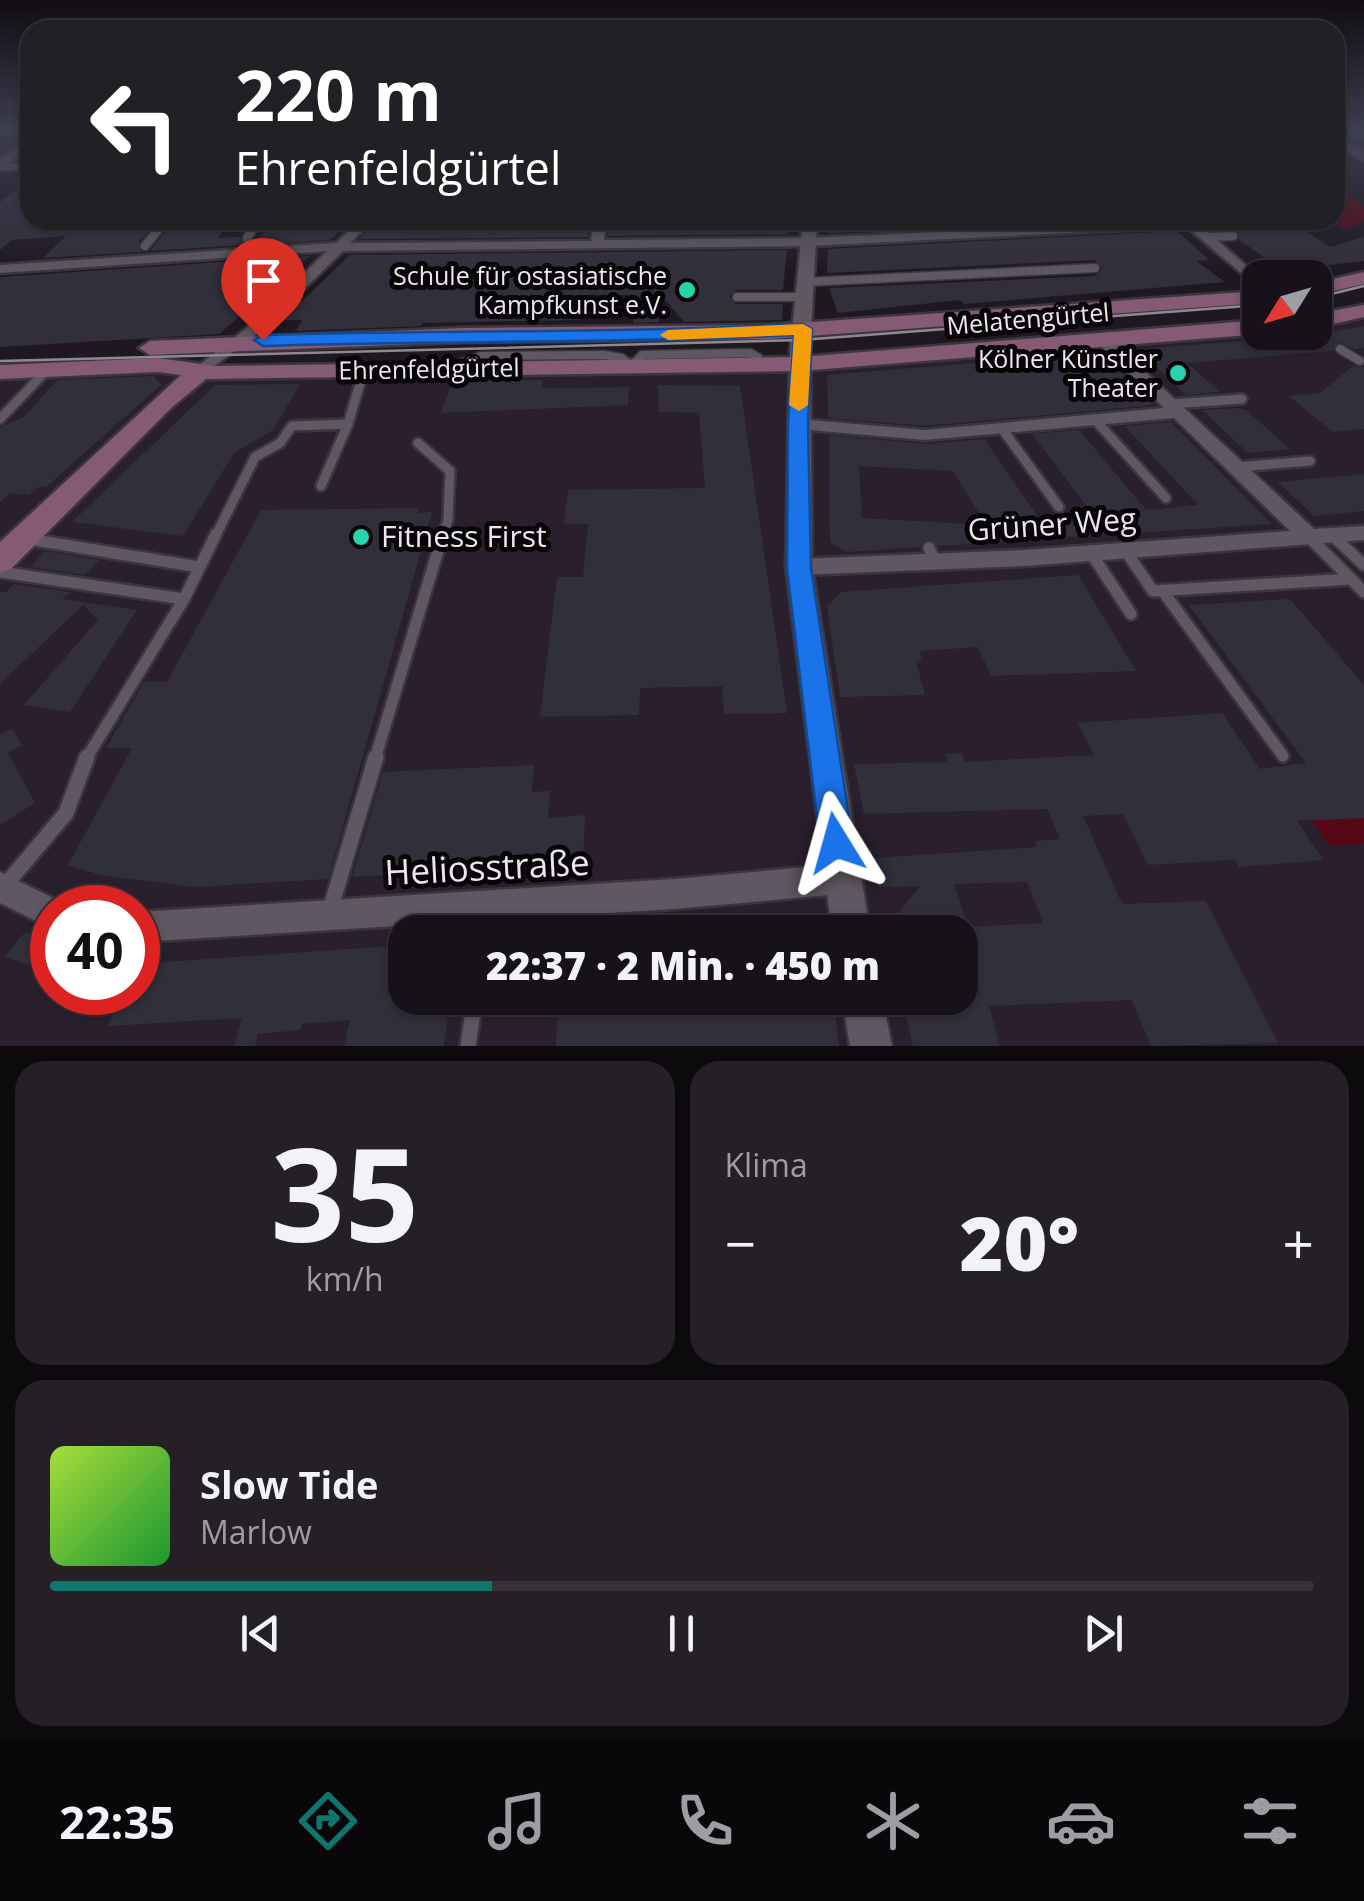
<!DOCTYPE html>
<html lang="de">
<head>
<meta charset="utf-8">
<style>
	body { margin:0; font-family:"Open Sans",sans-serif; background:#242026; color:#f1f3f6; height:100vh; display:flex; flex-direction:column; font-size:38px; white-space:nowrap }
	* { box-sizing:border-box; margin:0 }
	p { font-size:32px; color:#9e9ea2 }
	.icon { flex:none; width:55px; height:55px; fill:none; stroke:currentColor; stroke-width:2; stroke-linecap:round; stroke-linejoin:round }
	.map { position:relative; height:1046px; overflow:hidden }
	.details { display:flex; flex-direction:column; gap:15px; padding:15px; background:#0d0a0e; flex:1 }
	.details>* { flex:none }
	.banner { position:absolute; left:20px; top:20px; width:1325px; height:210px; border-radius:30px; box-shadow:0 2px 8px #0004,0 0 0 2px #363238; background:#202124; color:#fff; overflow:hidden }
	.needle { width:65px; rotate:233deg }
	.fabs { position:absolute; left:1242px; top:260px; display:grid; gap:20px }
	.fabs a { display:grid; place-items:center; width:90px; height:90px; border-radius:20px; background:#171219; box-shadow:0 2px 8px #0004,0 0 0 2px #363238; font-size:50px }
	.speed { position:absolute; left:30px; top:885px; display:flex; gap:20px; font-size:50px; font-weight:700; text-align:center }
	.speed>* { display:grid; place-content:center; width:130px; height:130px; border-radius:50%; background:#171219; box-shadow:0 2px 8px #0004,0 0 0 2px #363238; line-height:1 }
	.speed .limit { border:15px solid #d22; background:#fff; color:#111 }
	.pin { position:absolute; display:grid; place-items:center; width:85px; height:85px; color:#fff; margin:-102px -42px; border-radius:50% 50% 50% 0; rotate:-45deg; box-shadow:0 0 10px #0007 }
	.pin .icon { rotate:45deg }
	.me { position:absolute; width:110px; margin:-55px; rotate:352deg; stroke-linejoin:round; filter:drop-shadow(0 0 8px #0008) }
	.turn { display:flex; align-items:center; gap:35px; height:210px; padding:0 50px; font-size:45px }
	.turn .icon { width:130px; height:130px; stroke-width:2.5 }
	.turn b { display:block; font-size:70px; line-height:85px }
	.big { font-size:75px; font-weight:800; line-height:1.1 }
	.details .tile { flex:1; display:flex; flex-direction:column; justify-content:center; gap:15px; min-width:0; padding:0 35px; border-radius:30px; background:#242026 }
	.details .dial { align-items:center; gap:0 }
	.dial b { font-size:130px; line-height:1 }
	.song { display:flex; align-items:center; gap:30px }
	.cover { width:120px; height:120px; border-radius:15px; background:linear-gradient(135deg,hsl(80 70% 55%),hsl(130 70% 35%)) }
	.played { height:10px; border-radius:5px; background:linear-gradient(90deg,#0f766e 35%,#363238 35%) }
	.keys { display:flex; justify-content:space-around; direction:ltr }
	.heat { display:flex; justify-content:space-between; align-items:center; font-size:55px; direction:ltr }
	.details .tiles { flex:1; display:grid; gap:15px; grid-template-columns:1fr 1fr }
	.tile:last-child { grid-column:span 2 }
	.trip { position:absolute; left:388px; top:915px; width:590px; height:100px; border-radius:30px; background:#171219; box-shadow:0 2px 8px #0004,0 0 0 2px #363238; font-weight:800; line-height:100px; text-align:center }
	.tabs { display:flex; height:160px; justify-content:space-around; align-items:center; background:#09070a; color:#9e9ea2 }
	.tabs .icon { width:70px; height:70px }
	.tabs .active { color:#0f766e }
	.tabs b { font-size:45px; color:#f1f3f6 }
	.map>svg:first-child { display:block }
	.built { fill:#2a202d; fill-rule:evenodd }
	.green { fill:#550816 }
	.building { fill:#302f3a; fill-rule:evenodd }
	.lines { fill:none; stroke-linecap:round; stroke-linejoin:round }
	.service-far4-casing { stroke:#3b363c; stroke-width:8 }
	.service-far3-casing { stroke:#3b363c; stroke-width:11 }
	.service-far2-casing { stroke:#3b363c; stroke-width:14 }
	.service-far1-casing { stroke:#3b363c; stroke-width:16 }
	.service-casing { stroke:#3b363c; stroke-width:20 }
	.minor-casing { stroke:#3b363c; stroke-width:5 }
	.tertiary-casing { stroke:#3b363c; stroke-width:5 }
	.secondary-casing { stroke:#3b363c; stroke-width:5 }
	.service-far4 { stroke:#5f5761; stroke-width:5 }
	.service-far3 { stroke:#5f5761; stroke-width:8 }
	.service-far2 { stroke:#5f5761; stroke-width:9 }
	.service-far1 { stroke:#5f5761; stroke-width:11 }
	.service { stroke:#5f5761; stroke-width:15 }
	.minor { fill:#5f5761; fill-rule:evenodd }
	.tertiary { fill:#5f5761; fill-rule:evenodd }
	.secondary { fill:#845a75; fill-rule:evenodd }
	.tram { stroke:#8e8990; stroke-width:2.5 }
	.route { fill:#1a73e8; stroke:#114b97; stroke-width:2.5 }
	.slow { fill:#f59e0b }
	.poi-dot { fill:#24d5ae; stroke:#070508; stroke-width:4 }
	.labels { text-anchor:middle; stroke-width:10; stroke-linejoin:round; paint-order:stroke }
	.far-poi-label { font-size:25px; fill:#ece7ed; stroke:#070508; text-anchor:end }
	.far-street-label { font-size:25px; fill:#ece7ed; stroke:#070508 }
	.street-label { font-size:30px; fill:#ece7ed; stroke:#070508 }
	.poi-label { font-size:30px; fill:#ece7ed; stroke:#070508; text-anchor:start }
	.near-street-label { font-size:35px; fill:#ece7ed; stroke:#070508 }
</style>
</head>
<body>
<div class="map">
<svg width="1364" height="1046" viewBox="0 0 1364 1046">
	<rect width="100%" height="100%" fill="#1f1821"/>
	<path class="built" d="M1364,315V1046H0V379L165,374L214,379L666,371L1260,332H1315V325ZM52,908H138V992H52ZM405,932H960V998H405Z"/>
	<path class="green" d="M1335,183L1364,207V221L1344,229L1328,220H1335Z
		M1309,817L1364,818V844L1330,846Z"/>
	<path class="building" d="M30,180V220H230L218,238L240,237L243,245L150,251L166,231L165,224L159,222L139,241L141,252L43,258L66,236L12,240L0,250V202Z
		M294,220H355L329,240L252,245L275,222Z
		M377,220H490L488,231L494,235L503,220H590L588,237L359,239Z
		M610,220H650V229L692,228V222L697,220H791L789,234L608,236Z
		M829,220H1114L828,233Z
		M1245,220L1251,225L1294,224L1330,247L1364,237V261L1283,270L1239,240L1237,230L1223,229L1213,222Z
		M1177,231L1209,260L1196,261L1225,282L964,304L960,300L838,313L829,288L1095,276L1102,269L1095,260L827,273L828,249Z
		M787,250L783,290H737L730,296L736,304H783L782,320L684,322L658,291L659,322L633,323L634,295H582L579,320L422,323L421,326L296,331L302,320H282L350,255Z
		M310,256L219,334L0,347V277Z
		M1364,326V348L1354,349L1339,342L1333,351L1187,363L1220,392L1186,395L1145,356L1140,362L1128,350L1307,336L1317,342L1323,333Z
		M1102,353L1154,405L925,426L828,418L827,375L1025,359L1035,365L1041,358Z
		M1353,366L1364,367V429L1333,432L1289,396L1320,393Z
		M154,376L161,385L46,487H38L29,495L11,493L0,502V427L24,417L57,380Z
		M543,380L542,388L629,387L628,405L441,413L453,381Z
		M300,384L273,430L234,453L183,536L72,522L215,385Z
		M658,385L740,386L787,713L724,714L722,686L640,688L639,715L540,717L557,577H583L588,524H564L568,490L705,488L699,413L659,412Z
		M1237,408L1246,410L1290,449L1248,453L1202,410Z
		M1171,422L1272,524L938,546L929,539L920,547L846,552L830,542L829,435L925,444L984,439L1041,521L1094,516L1032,434L1079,430L1146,510L1198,505L1125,426ZM859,466L953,471L986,525L862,518Z
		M1364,474V511L1314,516L1278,482Z
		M418,508L417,513L432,512L328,879L195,887L100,875L68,865L132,748H106L144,682H167L261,510Z
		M45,551L99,560L85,575L30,567Z
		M1078,575L1136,671L991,676L978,647L920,651L922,661H916L925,695L840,697L827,606L841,592Z
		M14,584L70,592L62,599L137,610L70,712L24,705L98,620L83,605L0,684V592H6Z
		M1290,599L1364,685V818L1297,821L1323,860L1239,867L1235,860L1148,865L1123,814L1083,816L1122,904L1206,901L1278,1043L1151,1046L1132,1000L989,1006L1000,1046H913L902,998H960V932H883L920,886L879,887L873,858L1037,847L1035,841L1060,839L1047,809L864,814L854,764L947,762L945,754L962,753L965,762L1094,755L1078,723L1222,713L1260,769L1306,763L1189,605ZM1027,882L1043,923L968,927L954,884Z
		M12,728L22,745L8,753L35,803L0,825V735Z
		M534,765L532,792L550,791L548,818L585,815L583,863L352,877L383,772Z
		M25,932L52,943V954L40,970L5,956Z
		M405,945V998H450L444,1046H344L350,1020L302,1024L300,1030L258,1034L255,1046H234L242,1018L108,1026L121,992H138V964Z
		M558,998H833L839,1046H556Z"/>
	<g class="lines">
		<defs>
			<path id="service-far4" d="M494,229L497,220
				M156,232L160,228
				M251,232L258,220"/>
			<path id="service-far3" d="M1207,237L1233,236
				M247,239L252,230
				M145,246L158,230
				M805,282L1095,268
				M737,297H805
				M1313,332L1316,335
				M1024,347L1034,358
				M1340,349L1360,361
				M458,365L481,356L604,355L622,358L629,365
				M633,365L642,355L750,353L759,358V365"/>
			<path id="service-far2" d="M627,363L631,367L635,363
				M454,367L465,363
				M1171,404L1242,399
				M0,419L47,370
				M1096,421L1166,498
				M1003,430L1059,507
				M418,443L450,471L448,519L443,537
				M1237,467L1310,461
				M321,486L348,424L364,370
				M215,537L255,457L280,443L292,426L348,424"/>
			<path id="service-far1" d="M1332,535L1364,565
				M1309,537L1351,579
				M28,539L199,567
				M929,548L936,562
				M1125,550L1153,591L1351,579L1364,592
				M1091,553L1131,614
				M0,572L184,599
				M1162,590L1283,756
				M86,759L184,599L216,534
				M375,759L443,534"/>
			<path id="service" d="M3,888L66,813L87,757
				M330,910L376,757
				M483,932L486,908
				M468,1046L475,998"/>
			<path id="minor" d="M0,129H30V133H0Z
				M1335,130L1364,131V137L1335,136Z
				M30,141V148L7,164L30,163V169L0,170V159Z
				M360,220H373L350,243L591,241L594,220H606L604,240L808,238L1194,220L1260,278V289L1187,227L808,246L343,251L262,330L200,377L192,372L194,369L252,324L327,251L0,273V265L336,243Z
				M1103,335L1108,337L1314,529L1364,526V540L1025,566L799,575L792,573L788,567L792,561L799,559L1025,550L1290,531L1174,418L925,440L798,429L789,424L798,419L925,430L1164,408L1098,343L1095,340Z
				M841,864L851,869L856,879L851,889L841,894L674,909L138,942V912L674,879Z
				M0,872L63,903L65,908H52V929L0,903Z"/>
			<path id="tertiary" d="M1335,136L1364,151V160L1335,145Z
				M803,220H817L810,352L812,567L870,932H832L786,567L790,352Z
				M842,998H882L892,1046H850Z"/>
			<path id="secondary" d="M1364,272V284L1315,295V283Z
				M1260,291V303L768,339L463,342L150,355L139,348L150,341L463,328L768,325Z
				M1364,305V317L1315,328V314Z
				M1260,320V332H1265L1260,334L800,371L206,379L170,409L11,569L0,573V542L181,375L158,372L0,379V365L158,358L216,366L800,357Z"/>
		</defs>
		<use href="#service-far4" class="service-far4-casing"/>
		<use href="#service-far3" class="service-far3-casing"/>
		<use href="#service-far2" class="service-far2-casing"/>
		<use href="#service-far1" class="service-far1-casing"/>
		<use href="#service" class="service-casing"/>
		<use href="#minor" class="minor-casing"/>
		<use href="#tertiary" class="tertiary-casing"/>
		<use href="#secondary" class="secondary-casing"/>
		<use href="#service-far4" class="service-far4"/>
		<use href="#service-far3" class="service-far3"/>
		<use href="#service-far2" class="service-far2"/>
		<use href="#service-far1" class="service-far1"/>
		<use href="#service" class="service"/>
		<use href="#minor" class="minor"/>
		<use href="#tertiary" class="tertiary"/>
		<use href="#secondary" class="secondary"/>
		<path class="tram" d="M1315,298L1364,286
			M0,361L801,340L1260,305"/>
	</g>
	<linearGradient id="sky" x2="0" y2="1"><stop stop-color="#110d12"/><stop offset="0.47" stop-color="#3c3d4e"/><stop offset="1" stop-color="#3c3d4e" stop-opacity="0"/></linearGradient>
	<rect width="1364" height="275" fill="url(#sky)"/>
	<path class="route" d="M803,324L812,329L808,424L811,568L853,843L848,855L836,859L825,855L820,843L787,568L788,424L794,335C617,344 440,340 263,346L254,340L263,335C443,330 623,333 803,324Z"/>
	<path class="slow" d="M803,324L812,329L808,405L799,411L789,405L794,335L668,340L660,335L668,330Z"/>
	<g class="poi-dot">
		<circle cx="687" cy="290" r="10"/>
		<circle cx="1178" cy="373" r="10"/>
		<circle cx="361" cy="537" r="10"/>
	</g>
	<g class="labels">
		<g class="far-poi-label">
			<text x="667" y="285">Schule für ostasiatische<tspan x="667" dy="29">Kampfkunst e.V.</tspan></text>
			<text x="1158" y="368">Kölner Künstler<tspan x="1158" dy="29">Theater</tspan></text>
		</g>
		<g class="far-street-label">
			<text transform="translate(1028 319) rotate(-5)" y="9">Melatengürtel</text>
			<text transform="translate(429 369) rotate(-1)" y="9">Ehrenfeldgürtel</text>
		</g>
		<g class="street-label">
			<text transform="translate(1052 525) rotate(-4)" y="10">Grüner Weg</text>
		</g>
		<g class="poi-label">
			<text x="381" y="547">Fitness First</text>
		</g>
		<g class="near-street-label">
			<text transform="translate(487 868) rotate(-3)" y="12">Heliosstraße</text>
		</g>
	</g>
</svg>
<div class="fabs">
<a><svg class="needle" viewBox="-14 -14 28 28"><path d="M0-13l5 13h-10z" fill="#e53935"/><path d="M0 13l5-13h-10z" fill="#9e9ea2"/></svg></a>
</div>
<div class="speed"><div class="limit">40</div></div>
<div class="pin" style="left:263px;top:340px;background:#d93025"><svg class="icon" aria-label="arrive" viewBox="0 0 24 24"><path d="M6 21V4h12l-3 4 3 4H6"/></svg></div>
<svg class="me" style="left:836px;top:843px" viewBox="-20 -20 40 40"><path d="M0-17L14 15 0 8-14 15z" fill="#1a73e8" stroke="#fff" stroke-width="4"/></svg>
<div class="trip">22:37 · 2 Min. · 450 m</div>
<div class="banner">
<div class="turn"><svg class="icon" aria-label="left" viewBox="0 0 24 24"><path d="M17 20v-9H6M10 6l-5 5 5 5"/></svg><div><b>220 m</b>Ehrenfeldgürtel</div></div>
</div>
</div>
<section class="details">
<div class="tiles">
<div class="tile dial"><b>35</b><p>km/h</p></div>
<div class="tile"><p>Klima</p>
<div class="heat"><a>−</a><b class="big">20°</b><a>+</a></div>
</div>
<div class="tile">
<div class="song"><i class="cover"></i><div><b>Slow Tide</b><p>Marlow</p></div></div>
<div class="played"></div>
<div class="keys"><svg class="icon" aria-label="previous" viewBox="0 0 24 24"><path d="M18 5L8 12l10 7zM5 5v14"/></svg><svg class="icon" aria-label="pause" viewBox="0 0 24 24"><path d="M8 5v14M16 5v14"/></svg><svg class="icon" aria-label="next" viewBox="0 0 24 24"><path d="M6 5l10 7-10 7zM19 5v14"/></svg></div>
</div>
</div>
</section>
<nav class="tabs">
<b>22:35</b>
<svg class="icon active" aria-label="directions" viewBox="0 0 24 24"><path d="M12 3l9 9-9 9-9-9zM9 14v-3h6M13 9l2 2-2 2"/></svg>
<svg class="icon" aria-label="music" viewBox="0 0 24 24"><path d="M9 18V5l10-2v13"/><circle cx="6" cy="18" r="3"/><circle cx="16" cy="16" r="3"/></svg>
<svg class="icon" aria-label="phone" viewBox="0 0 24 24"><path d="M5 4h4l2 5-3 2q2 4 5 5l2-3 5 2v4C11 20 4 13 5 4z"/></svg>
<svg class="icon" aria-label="climate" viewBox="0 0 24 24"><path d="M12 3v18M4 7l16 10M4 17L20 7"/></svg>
<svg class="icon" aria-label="car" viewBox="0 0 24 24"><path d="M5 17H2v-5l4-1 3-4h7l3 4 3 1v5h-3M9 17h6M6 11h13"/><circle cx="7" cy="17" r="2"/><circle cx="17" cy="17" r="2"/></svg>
<svg class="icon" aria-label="filters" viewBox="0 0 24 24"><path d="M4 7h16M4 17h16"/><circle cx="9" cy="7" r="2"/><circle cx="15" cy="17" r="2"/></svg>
</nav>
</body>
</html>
